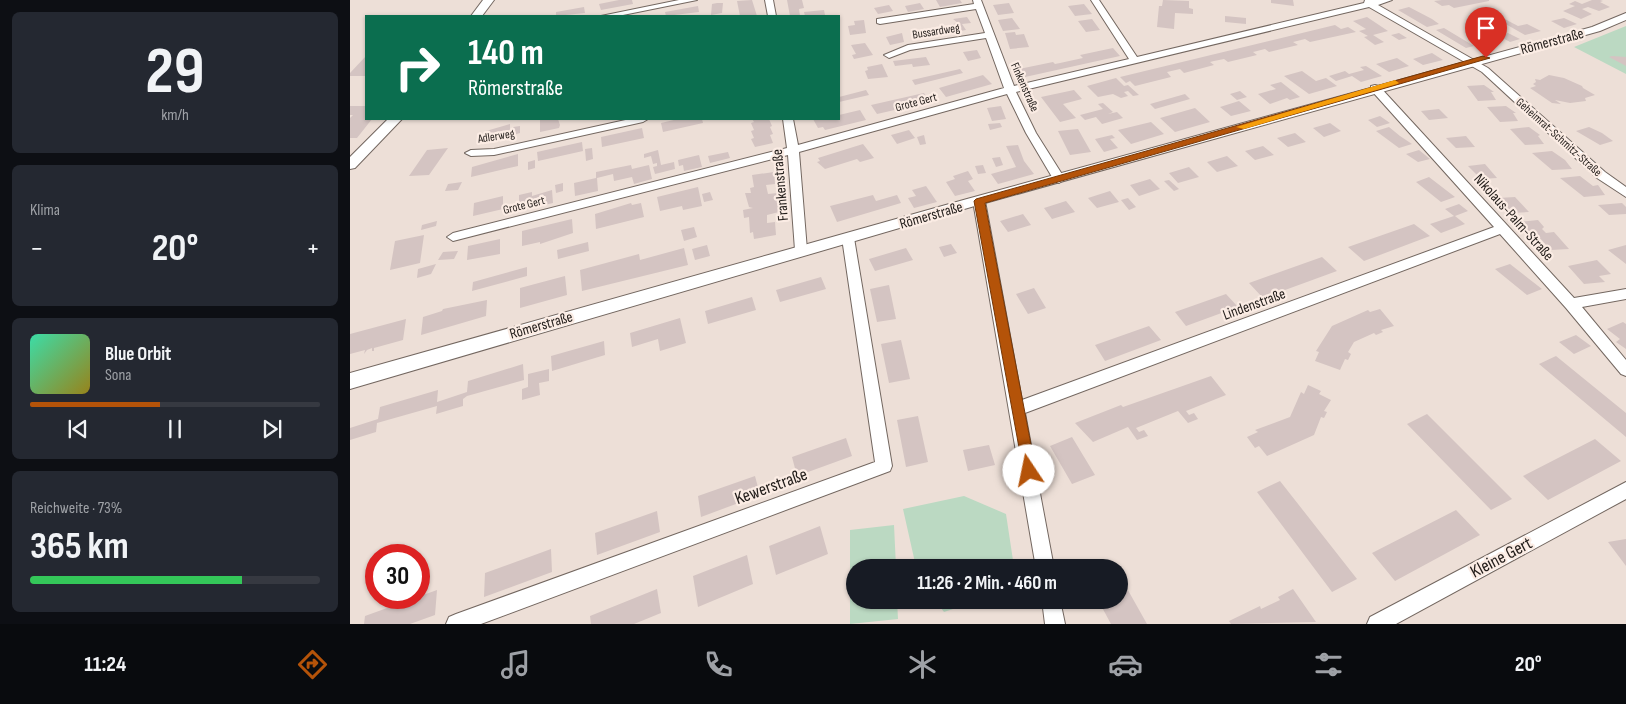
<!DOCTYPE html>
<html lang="de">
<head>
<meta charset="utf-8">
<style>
	body { margin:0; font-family:"Sofia Sans Condensed",sans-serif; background:#242831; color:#f1f3f6; height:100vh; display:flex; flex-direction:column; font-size:19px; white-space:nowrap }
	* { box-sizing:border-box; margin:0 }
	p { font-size:16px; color:#9ea1a6 }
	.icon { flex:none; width:28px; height:28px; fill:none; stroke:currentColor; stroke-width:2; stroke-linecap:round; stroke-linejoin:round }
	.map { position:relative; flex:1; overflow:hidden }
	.sheet { display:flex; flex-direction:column; gap:12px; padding:12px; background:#0d0f14; width:350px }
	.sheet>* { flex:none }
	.guide { position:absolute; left:15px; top:15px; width:475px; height:105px; border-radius:0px; box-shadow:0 1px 4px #0004; background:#0b6e4f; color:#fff; overflow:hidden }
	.speed { position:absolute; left:15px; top:544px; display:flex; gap:10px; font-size:25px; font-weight:700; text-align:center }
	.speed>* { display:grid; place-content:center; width:65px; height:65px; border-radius:50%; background:#171b24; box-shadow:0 1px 4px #0004; line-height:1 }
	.speed .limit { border:8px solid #d22; background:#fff; color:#111 }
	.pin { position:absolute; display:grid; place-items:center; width:42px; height:42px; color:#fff; margin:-51px -21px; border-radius:50% 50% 50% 0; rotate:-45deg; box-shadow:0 0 5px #0007 }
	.pin .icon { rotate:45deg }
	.me { position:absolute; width:55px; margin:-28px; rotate:349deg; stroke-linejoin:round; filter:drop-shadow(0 0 4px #0008) }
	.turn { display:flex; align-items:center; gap:18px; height:105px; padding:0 20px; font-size:22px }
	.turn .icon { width:65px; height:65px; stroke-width:2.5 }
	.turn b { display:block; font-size:35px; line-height:42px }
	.big { font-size:38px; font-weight:700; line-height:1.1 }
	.sheet .tile { flex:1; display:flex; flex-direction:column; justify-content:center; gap:8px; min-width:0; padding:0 18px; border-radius:8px; background:#242831 }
	.sheet .dial { align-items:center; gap:0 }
	.dial b { font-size:65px; line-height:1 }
	.song { display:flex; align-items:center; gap:15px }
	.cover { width:60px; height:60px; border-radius:8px; background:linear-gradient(135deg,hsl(160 70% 55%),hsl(50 70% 35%)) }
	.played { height:5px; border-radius:2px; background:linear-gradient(90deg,#b45309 45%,#363941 45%) }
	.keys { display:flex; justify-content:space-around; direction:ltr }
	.heat { display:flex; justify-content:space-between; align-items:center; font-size:28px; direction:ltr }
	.charge { height:8px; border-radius:4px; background:linear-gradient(90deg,#34c759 73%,#363941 0) }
	.trip { position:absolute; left:496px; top:559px; width:282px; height:50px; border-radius:25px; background:#171b24; box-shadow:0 1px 4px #0004; font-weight:700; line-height:50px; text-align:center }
	.menu { display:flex; height:80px; justify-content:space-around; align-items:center; background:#090b0e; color:#9ea1a6 }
	.menu .icon { width:35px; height:35px }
	.menu .active { color:#b45309 }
	.menu b { font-size:22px; color:#f1f3f6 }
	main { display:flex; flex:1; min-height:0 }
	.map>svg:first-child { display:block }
	.green { fill:#bbd9c2 }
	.building { fill:#d4c4c2 }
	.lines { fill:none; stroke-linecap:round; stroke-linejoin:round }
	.minor-casing { stroke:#736760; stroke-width:2 }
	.tertiary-casing { stroke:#736760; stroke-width:2 }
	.minor { fill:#fff; fill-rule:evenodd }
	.tertiary { fill:#fff; fill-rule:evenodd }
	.route { fill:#b45309; stroke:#753606 }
	.slow { fill:#f59e0b }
	.labels { text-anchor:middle; stroke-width:4.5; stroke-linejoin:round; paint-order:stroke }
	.far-street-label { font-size:12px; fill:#211c19; stroke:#fbece4 }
	.street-label { font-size:15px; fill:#211c19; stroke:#fbece4 }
	.near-street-label { font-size:18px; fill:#211c19; stroke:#fbece4 }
</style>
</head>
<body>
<main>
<section class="sheet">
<div class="tile dial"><b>29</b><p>km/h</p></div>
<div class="tile"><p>Klima</p>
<div class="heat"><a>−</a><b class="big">20°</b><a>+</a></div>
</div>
<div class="tile">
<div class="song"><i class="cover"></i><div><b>Blue Orbit</b><p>Sona</p></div></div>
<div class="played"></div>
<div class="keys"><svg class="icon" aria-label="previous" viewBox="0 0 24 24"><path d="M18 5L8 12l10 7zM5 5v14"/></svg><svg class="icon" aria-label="pause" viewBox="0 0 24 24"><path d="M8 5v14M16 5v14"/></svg><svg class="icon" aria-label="next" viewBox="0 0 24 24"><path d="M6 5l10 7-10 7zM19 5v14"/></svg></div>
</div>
<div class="tile"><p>Reichweite · 73%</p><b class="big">365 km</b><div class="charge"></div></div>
</section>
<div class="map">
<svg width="1276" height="624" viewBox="0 0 1276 624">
	<rect width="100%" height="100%" fill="#eddfd7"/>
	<path class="green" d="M1276,26V74L1224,47Z
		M614,496L656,514L664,567H566L553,509Z
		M544,525L546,567L505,568V600H547L548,619L500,624V530Z
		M585,600H630L594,612Z"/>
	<path class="building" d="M269,0H282L283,4L251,10L249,4Z
		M402,0L407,16H390L387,1Z
		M437,0H452L454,8L449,9L450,16H440Z
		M586,0H610L612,3L590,7Z
		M813,0L839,1V8L843,9V14L825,13L824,29L807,27L809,6H812Z
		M921,0H943L944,6L921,3Z
		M1092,0H1139V1L1104,8L1099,5L1092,6L1084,1Z
		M1242,0H1250L1253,1L1250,2L1260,7L1249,11L1238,7L1232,9L1242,14L1231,19L1213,11L1225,6L1219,4L1225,1L1232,4Z
		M367,3H373L372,13L361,15L362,4Z
		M570,3L574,9L558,12L555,6Z
		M659,3L664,13L648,15L643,5Z
		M734,4L742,14L725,16L718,6Z
		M539,5L543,11L528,14L524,8Z
		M348,6L349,12L316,16L315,12Z
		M234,7L235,13L206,16V12Z
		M1059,7L1082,19L1089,24L1077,27L1048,10Z
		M474,10L475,15L455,16L454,12Z
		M875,16L896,18V24L875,22Z
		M617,17L621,23L612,24L616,30L604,32L599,25L608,23L603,19Z
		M1017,17L1038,31L1023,35L1034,42L1025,45L1014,37L1018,36L1009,31L1016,29L1003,21Z
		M1151,17L1168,26L1177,24L1191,31L1175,35L1145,18Z
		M662,18L670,29L653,31L648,20Z
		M1214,18L1227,24L1214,28L1201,21Z
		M742,19L750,30L736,32L728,21Z
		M514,20L516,33L500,35L498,26L505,25L504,21Z
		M985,25L991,29L998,27L1006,32L960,42L955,39L943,42L948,45L919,52L915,49L903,52L907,55L878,62L874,59L864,61L860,62L864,65L834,73L830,69L817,72L821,77L785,86L780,81L776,83L770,77Z
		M1094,28L1124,46L1116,48L1086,30Z
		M582,29L586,37L574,39L569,31Z
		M665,32L666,35L674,34L679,47L660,49L655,33Z
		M552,33L554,42L540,45L536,37Z
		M1049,33L1057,38L1049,40L1041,35Z
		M1158,33L1170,39L1160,42L1149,36Z
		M1135,40L1145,46L1136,48L1125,42Z
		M515,43L523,55L504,59L502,55L506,54L501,45Z
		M763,48L770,56L675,77L669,69L703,62L705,64L710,63L733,58L730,55Z
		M627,50L631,58L618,61L613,52Z
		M1082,53L1093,60L1073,65L1063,59Z
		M16,56V76H0V73Z
		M1262,56L1276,57V66L1259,57Z
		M576,57L580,65L563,67L562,64L545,66L543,61Z
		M1047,58L1059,66L1039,72L1026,64Z
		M532,64L538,77L518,79L515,71L518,70L517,67Z
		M1016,66L1032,76L1011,82L1002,76L986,81L979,76L995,71L999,74L1014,70L1010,67Z
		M610,69L613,73L565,85L562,80Z
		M952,71L966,81L976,78L987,86L959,94L934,76Z
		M633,75L642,84L596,97L589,88Z
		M1199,75L1214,78L1232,86L1233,88L1245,95L1235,98L1236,101L1220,103L1205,100L1211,104L1202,103L1180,88L1186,86L1183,84L1186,82L1185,79L1190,80Z
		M766,78L774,86L778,85L789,95L783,96L778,91L774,92L778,96L771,98L763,94L748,97L737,86Z
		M931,82L950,97L940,100L937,98L920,104L908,94L926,89L920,85Z
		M1134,85L1144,92H1141L1146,100L1128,101L1117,86Z
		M516,90L519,95L489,102V97Z
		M724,90L732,99L713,104L726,118L710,122L691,97Z
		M890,91L897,97L887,100L880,94Z
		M574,93L580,102L527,114L521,105Z
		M835,94L840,99L805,109L800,104Z
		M889,101L901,111L881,116L870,107Z
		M753,103L763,112L758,114L767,112L773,118L752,124L746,117L735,120L730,115L753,109L748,104Z
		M0,106H16V119H22L7,138H0V118L3,115H0Z
		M651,106L656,119L642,121L637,108Z
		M1156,106L1166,113H1163L1168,121L1150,122L1137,107Z
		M845,108L860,122L825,132L810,118Z
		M1089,109L1098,118L1079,120L1071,111Z
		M510,110L516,120L475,130L473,127L468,128L463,119H489V115Z
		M1030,116L1040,123L1027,127L1018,120Z
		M190,119H208L210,125L209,128L190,132Z
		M328,119H352L353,123L313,132L311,123Z
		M402,119H419L422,126L420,127L423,134L420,135L423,143L405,147L401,139L404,138L401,131L404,130L401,123L404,122Z
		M801,122L814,134L781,144L768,130Z
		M650,123L652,127L640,130L638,124Z
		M980,123L991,131L974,137L963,128Z
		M160,124V135L136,140V131Z
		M170,126V133L163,135V127Z
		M1039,127L1050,136L1062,144L1049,148L1026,131Z
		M1179,127L1190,135L1188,136L1194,144L1175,145L1160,129Z
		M1239,127L1252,133L1263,141L1250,145L1226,131Z
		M292,128L294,138L252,147L251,137Z
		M728,129L741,152L720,155L708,131Z
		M559,130L565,138L547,144L541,135Z
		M945,133L956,142L938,147L927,138Z
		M574,135L576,144L570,145L567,137Z
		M762,135L765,138L760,139L768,148L754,152L745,139Z
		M1116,136L1125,147L1106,148L1096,138Z
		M232,142L233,151L188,161L187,152Z
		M513,144L524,158L510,162L507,159L475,169L467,162L470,161L468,158Z
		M668,145L674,161L684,174L648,184L641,174L666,167L656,146Z
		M913,146L924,155L905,160L895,151Z
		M98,148L79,175L59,176L77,150Z
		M242,148L243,159L236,161L235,149Z
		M308,150L311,165L324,162L325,169L305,174L303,167L307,166V163L303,164L301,156L294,158V154Z
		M1069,150L1080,159L1068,162L1056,154Z
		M1202,151L1215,160L1222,169L1202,170L1182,153Z
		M378,152L380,158L360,163L358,156Z
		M168,154V166L121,177L122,167Z
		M349,155L352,167L334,171L333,165L329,166L328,160Z
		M877,156L888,166L867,172L857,162Z
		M650,157L653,165L646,167L642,158Z
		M185,160V168L178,170V162Z
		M1135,164L1147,178L1131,179L1118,166Z
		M281,165L282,169L299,165L302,179L284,184L282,177L264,181L263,174L247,178L248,191L225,196L224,183L246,178V172Z
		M633,165L636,173L628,174L625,166Z
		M839,167L849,177L828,183L819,173Z
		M618,171L623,179L618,181L625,191L605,196L596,182L605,179L603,176Z
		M424,172L425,184L416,185L418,194L428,193L429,212L417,215V223L425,222L426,235L404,239L403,232L400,233L399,217L394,218L393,210L403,208L399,207L395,193H401L400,188L404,187L402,175Z
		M1230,176L1243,186L1248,185L1255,195L1234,197L1210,178Z
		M1079,177L1105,197L1091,202L1066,182Z
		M800,179L810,189L789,196L780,185Z
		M819,180L829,189L824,191L814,181Z
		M112,182L108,190L95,191L98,184Z
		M213,183V191L206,193L205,185Z
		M576,186L587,202L564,208L558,198L566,196L562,190Z
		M348,187L352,206L333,210L332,206L310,211L307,197Z
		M202,190L203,203L169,211V195L182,192V196Z
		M760,191L769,202L747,208L738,198Z
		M360,192L363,200L354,202L352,194Z
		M523,195L526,201L547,195L551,203L487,222L480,206Z
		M153,196V209L123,216L124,203Z
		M1165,197L1179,212L1162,213L1148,198Z
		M778,198L786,207L779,210L771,200Z
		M716,201L725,212L702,219L694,208Z
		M281,203L282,205L291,203L294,217L246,229L245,214Z
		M1272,203L1276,207V214L1259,215L1248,205Z
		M1109,204L1118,211L1105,216L1115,224L1091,233L1080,224L1104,216L1095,209Z
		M673,214L681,225L658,232L650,221Z
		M222,219L223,233L190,244V242L172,246V231Z
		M1188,220L1194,227L1192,229L1196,233L1204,232L1219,249L1201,250L1186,234H1180L1169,222Z
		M87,221L86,226L71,230L72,225Z
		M1064,224L1080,236L1014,261L998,247Z
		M344,227L347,237L334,241L331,230Z
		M74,235L70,263L40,270L45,241Z
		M150,239V254L117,260L118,246Z
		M238,242L239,251L208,259L207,250Z
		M601,244L607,253L594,257L589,247Z
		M357,245L360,256L345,260L342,249Z
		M1276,245V264L1258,250Z
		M334,248L338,265L232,291L230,270L289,254L290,260Z
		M556,248L563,260L525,271L519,259Z
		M108,251L104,259L88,260L93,252Z
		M972,257L987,271L913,298L899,283Z
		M1247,260L1261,274L1249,276L1255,282L1234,284L1218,266Z
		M86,264L81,274L67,278L68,269Z
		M1160,264L1192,289L1177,295L1145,269Z
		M177,267V276L122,291L123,282Z
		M215,276L217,295L170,308V288Z
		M471,277L476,289L430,302L426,290Z
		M539,285L546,319L527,322L520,289Z
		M684,288L696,308L678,314L666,294Z
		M876,294L888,307L836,326L825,312Z
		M402,297L406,310L358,324L355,311Z
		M137,300L136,316L71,335L73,317L92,311L93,309Z
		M1030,309L1044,326L1031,330L1033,332L1026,335L1024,333L1004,342L998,352L1001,354L998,360L995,359L990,370L965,361L969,352L966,351L982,326L1018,310L1020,312Z
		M330,318L336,343L310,351L308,339L282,347L280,333Z
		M56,319L53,340L24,348V351H22V348L17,350L14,354L15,350L0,354V334Z
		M1273,322L1276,324V349L1266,342L1270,339L1257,329Z
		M799,326L811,340L755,361L745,345Z
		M1226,335L1241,346L1224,354L1209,342Z
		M551,340L560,379L539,383L531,344Z
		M254,341L255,355L202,371L201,356Z
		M1206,356L1276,413V437L1189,364Z
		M173,364L174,380L117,396L113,399V406L86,414L87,406L27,423L26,432L0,440V428L28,419L30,407L88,390L87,402L117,392L118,381Z
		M199,369V381L189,383L190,395L172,400V389L178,387V374Z
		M861,376L876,395L836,411L839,415L844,413L848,419L838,423L828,411L786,428L789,432L794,430L798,436L787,440L778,427L743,442L725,423L771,405L773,407Z
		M958,385L971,391L969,394L981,400L974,411L977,412L974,418L971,417L964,435L917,456L909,446L905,448L897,437L908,432L905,430L940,417L951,392L954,394Z
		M1077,414L1162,499L1141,510L1057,424Z
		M568,416L578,462L556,467L547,420Z
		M722,437L745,475L722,484L700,446Z
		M496,438L502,456L447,476L442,457Z
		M1245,439L1271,461L1198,500L1173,476Z
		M639,445L645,465L618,471L613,450Z
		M405,476L410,495L351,517L348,496Z
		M930,481L1007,579L982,592L907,492Z
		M1106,510L1130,535L1045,581L1022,553Z
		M307,511L310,532L247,555L245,533Z
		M470,526L478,554L426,575L419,546Z
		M1276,539V566L1258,542Z
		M201,549L202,572L134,597L135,573Z
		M397,555L403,584L348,607L343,576Z
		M760,559L765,568H741Z
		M770,576L797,624H761L748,600H770Z
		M307,589L311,613L284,624H241L240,616Z
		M943,589L966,622L881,624L879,621L910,606L911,609L930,600L928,597Z
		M87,590L85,615L60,624H14L15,616Z"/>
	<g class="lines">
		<defs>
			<path id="minor" d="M329,0H347L268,16H251Z
				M415,0H423L426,16H418Z
				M623,0H631L664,86L779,59L741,0H749L787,57L1014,3L1015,0H1042L1028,5L1138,68L1255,172L1276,187V197L1247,178L1132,72L1019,7L666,92L686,133L715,179L709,183L705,182L676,133L657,94L449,152L457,250L451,254L445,250L438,155L103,241L97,237L103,233L437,148L433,119H443L448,145L654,88L636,38L560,50L539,58L534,55L558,45L635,33L626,9L530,24L527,23V19L624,4Z
				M1025,85L1029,86L1224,298L1276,289V299L1232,307L1276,360V376L1271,374L1216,308L1150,234L675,413L704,568H686L623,201L625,198H633L635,201L672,400L1144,227L1021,90V86Z
				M280,119H298L293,122L144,155L121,156L115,153L121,150L144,149Z
				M498,234L504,238L542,466L540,471L131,624H96L99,617L106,614L525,462L492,238Z
				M1276,482V499L1046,624H1017L1020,617Z
				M692,600H710L715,624H695Z"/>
			<path id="tertiary" d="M133,0H144L132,16H121Z
				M1276,13V20L1250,31L628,205L0,389V373L617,199L1242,27Z
				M38,119H52L5,168L0,169V157Z"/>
		</defs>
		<use href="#minor" class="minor-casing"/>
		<use href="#tertiary" class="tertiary-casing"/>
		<use href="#minor" class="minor"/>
		<use href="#tertiary" class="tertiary"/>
	</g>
	<path class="route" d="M1133,56L1140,58L635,203L686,471L684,475L679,477L674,475L624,201L626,199Z"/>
	<path class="slow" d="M1045,80L1049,83L1047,84L894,129L886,127Z"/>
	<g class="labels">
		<g class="far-street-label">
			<text transform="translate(586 31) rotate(-9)" y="4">Bussardweg</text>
			<text transform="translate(675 87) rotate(66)" y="4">Finkenstraße</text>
			<text transform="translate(566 102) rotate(-15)" y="4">Grote Gert</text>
			<text transform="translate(146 136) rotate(-9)" y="4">Adlerweg</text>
			<text transform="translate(1209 137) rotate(42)" y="4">Geheimrat-Schmitz-Straße</text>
			<text transform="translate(174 205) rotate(-14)" y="4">Grote Gert</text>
		</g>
		<g class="street-label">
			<text transform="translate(1202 41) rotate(-15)" y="5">Römerstraße</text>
			<text transform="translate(430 185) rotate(-95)" y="5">Frankenstraße</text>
			<text transform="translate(581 215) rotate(-16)" y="5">Römerstraße</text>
			<text transform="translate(1164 217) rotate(48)" y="5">Nikolaus-Palm-Straße</text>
			<text transform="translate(904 304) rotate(-20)" y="5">Lindenstraße</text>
			<text transform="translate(191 325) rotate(-16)" y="5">Römerstraße</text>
		</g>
		<g class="near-street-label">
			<text transform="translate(421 486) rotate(-20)" y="6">Kewerstraße</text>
			<text transform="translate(1151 557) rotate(-28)" y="6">Kleine Gert</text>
		</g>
	</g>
</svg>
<div class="speed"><div class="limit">30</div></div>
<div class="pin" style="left:1136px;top:58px;background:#d93025"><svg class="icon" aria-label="arrive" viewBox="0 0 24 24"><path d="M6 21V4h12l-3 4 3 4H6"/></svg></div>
<svg class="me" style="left:679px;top:471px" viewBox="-20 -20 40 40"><circle r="19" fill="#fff"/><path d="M0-13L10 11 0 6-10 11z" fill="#b45309"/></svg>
<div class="trip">11:26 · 2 Min. · 460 m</div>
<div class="guide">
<div class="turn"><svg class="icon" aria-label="right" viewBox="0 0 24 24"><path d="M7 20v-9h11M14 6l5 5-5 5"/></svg><div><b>140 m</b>Römerstraße</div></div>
</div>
</div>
</main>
<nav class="menu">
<b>11:24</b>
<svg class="icon active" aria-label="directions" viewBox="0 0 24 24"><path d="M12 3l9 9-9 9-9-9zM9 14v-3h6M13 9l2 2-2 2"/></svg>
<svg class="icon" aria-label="music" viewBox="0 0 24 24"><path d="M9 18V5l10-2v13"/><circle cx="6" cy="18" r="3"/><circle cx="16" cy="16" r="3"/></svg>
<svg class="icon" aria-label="phone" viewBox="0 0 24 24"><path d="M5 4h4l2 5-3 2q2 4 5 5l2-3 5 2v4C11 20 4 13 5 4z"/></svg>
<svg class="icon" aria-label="climate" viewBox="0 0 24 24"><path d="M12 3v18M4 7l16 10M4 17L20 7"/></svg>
<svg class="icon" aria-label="car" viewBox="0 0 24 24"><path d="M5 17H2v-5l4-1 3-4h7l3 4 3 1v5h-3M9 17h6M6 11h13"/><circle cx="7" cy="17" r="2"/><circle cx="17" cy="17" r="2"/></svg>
<svg class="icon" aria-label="filters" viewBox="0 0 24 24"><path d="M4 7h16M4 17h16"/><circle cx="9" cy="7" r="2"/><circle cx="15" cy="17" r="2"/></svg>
<b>20°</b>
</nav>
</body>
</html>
